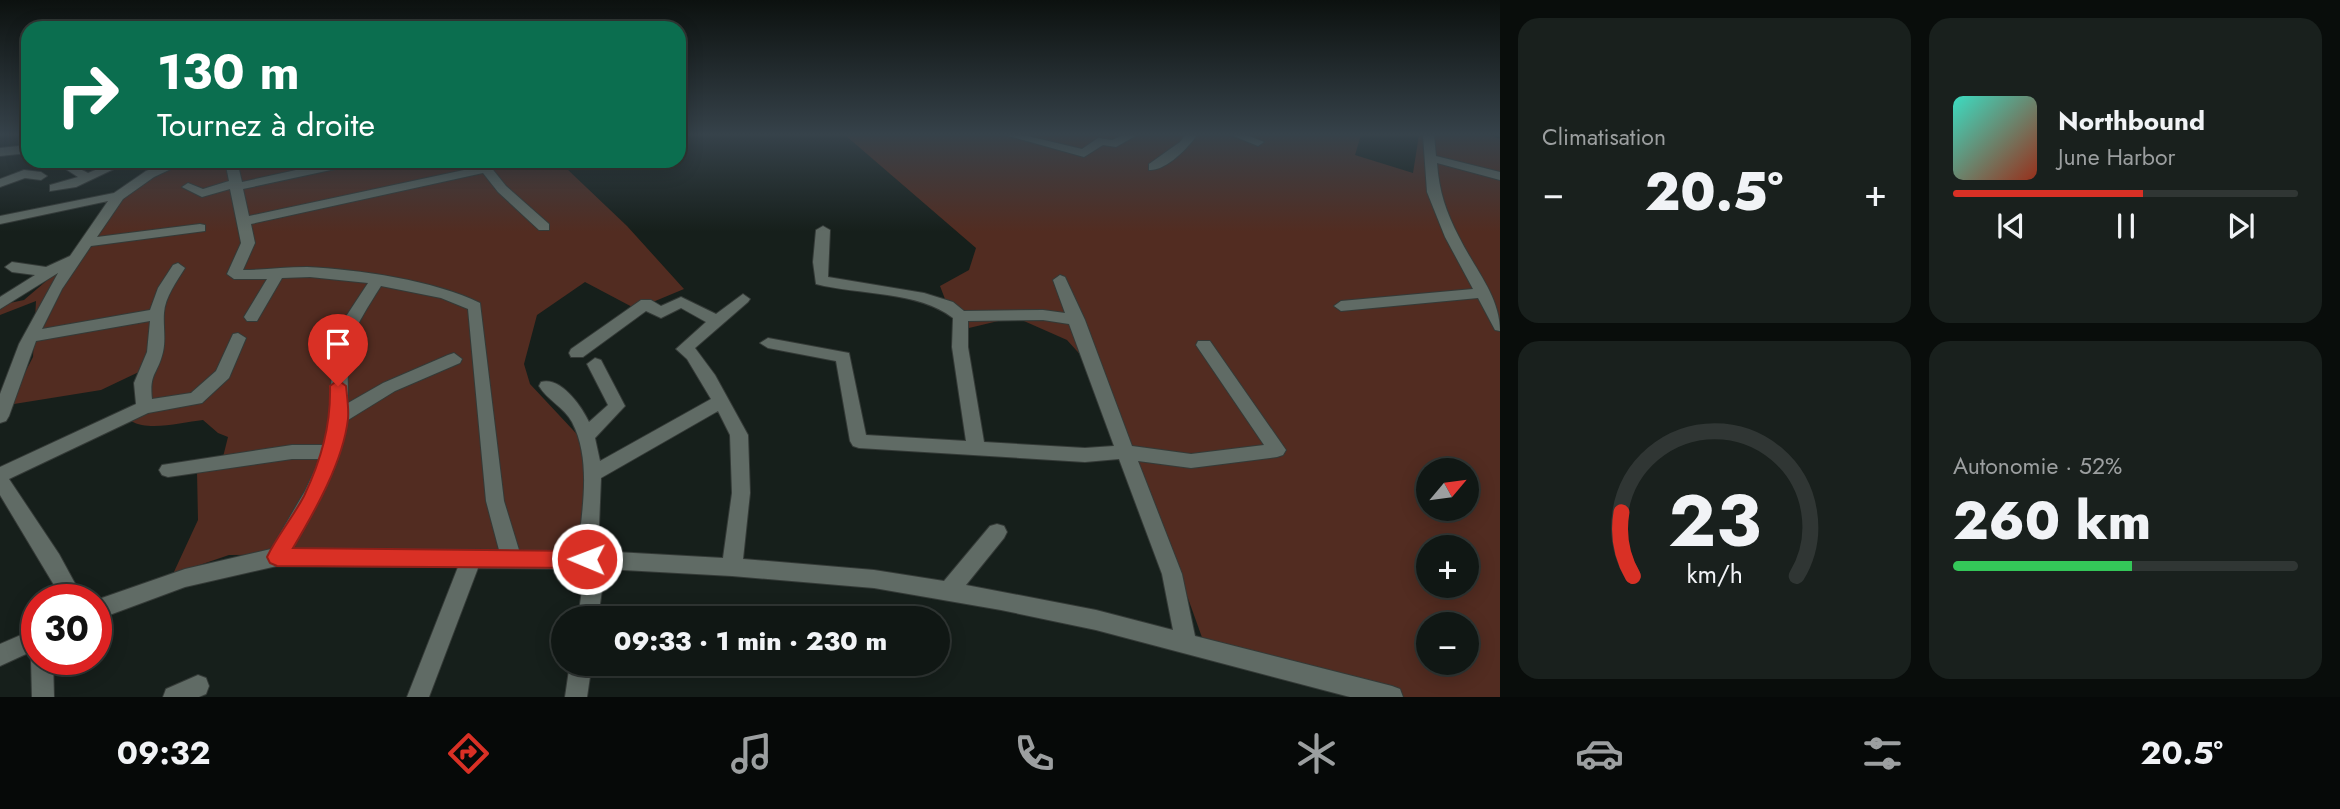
<!DOCTYPE html>
<html lang="fr">
<head>
<meta charset="utf-8">
<style>
	body { margin:0; font-family:Jost,sans-serif; background:#19201d; color:#f1f3f6; height:100vh; display:flex; flex-direction:column; font-size:26px; white-space:nowrap }
	* { box-sizing:border-box; margin:0 }
	p { font-size:23px; color:#9c9fa0 }
	.icon { flex:none; width:38px; height:38px; fill:none; stroke:currentColor; stroke-width:2; stroke-linecap:round; stroke-linejoin:round }
	.map { position:relative; flex:1; overflow:hidden }
	.panel { display:flex; flex-direction:column; gap:18px; padding:18px; background:#090d0b; width:840px }
	.panel>* { flex:none }
	.hud { position:absolute; left:21px; top:21px; width:665px; height:147px; border-radius:21px; box-shadow:0 4px 18px #0003,0 0 0 2px #303634; background:#0b6e4f; color:#fff; overflow:hidden }
	.needle { width:46px; rotate:61deg }
	.controls { position:absolute; left:1416px; top:458px; display:grid; gap:14px }
	.controls a { display:grid; place-items:center; width:63px; height:63px; border-radius:50%; background:#101714; box-shadow:0 4px 18px #0003,0 0 0 2px #303634; font-size:35px }
	.speed { position:absolute; left:21px; top:584px; display:flex; gap:14px; font-size:35px; font-weight:700; text-align:center }
	.speed>* { display:grid; place-content:center; width:91px; height:91px; border-radius:50%; background:#101714; box-shadow:0 4px 18px #0003,0 0 0 2px #303634; line-height:1 }
	.speed .limit { border:10px solid #d22; background:#fff; color:#111 }
	.pin { position:absolute; display:grid; place-items:center; width:60px; height:60px; color:#fff; margin:-72px -30px; border-radius:50% 50% 50% 0; rotate:-45deg; box-shadow:0 0 7px #0007 }
	.pin .icon { rotate:45deg }
	.me { position:absolute; width:77px; margin:-38px; rotate:271deg; stroke-linejoin:round; filter:drop-shadow(0 0 5px #0008) }
	.turn { display:flex; align-items:center; gap:24px; height:147px; padding:0 21px; font-size:32px }
	.turn .icon { width:91px; height:91px; stroke-width:2.5 }
	.turn b { display:block; font-size:49px; line-height:60px }
	.big { font-size:52px; font-weight:800; line-height:1.1 }
	.panel .card { flex:1; display:flex; flex-direction:column; justify-content:center; gap:10px; min-width:0; padding:0 24px; border-radius:21px; background:#19201d }
	.panel .dial { align-items:center; gap:0 }
	.dial svg { height:182px; overflow:visible; fill:none; stroke:#303634; stroke-width:7; stroke-linecap:round; text-anchor:middle }
	.dial text { fill:#f1f3f6; stroke:none }
	.song { display:flex; align-items:center; gap:21px }
	.cover { width:84px; height:84px; border-radius:10px; background:linear-gradient(135deg,hsl(170 70% 55%),hsl(10 70% 35%)) }
	.played { height:7px; border-radius:4px; background:linear-gradient(90deg,#d93025 55%,#303634 55%) }
	.keys { display:flex; justify-content:space-around; direction:ltr }
	.heat { display:flex; justify-content:space-between; align-items:center; font-size:38px; direction:ltr }
	.charge { height:10px; border-radius:5px; background:linear-gradient(90deg,#34c759 52%,#303634 0) }
	.panel .tiles { flex:1; display:grid; gap:18px; grid-template-columns:repeat(2,1fr) }
	.trip { position:absolute; left:551px; top:606px; width:399px; height:70px; border-radius:35px; background:#101714; box-shadow:0 4px 18px #0003,0 0 0 2px #303634; font-weight:800; line-height:70px; text-align:center }
	.tabs { display:flex; height:112px; justify-content:space-around; align-items:center; background:#060908; color:#9c9fa0 }
	.tabs .icon { width:49px; height:49px }
	.tabs .current { color:#d93025 }
	.tabs b { font-size:32px; color:#f1f3f6 }
	main { display:flex; flex:1; min-height:0 }
	.map>svg:first-child { display:block }
	.green { fill:#522c21; fill-rule:evenodd }
	.lines { fill:none; stroke-linecap:round; stroke-linejoin:round }
	.street-casing { stroke:#343a37; stroke-width:2 }
	.street { fill:#606b65; fill-rule:evenodd }
	.route { fill:#d93025; stroke:#8d1f18; stroke-width:2 }
</style>
</head>
<body>
<main>
<div class="map">
<svg width="1500" height="697" viewBox="0 0 1500 697">
	<rect width="100%" height="100%" fill="#161f1b"/>
	<path class="green" d="M845,135H1361L1355,155L1413,173L1419,135H1490L1500,139V697H1392L1204,643L1156,509L1104,381L1067,340L1015,317L969,328L950,312L940,286L969,270L976,248ZM1428,471H1466V509H1428ZM1428,548H1466V586H1428ZM1428,625H1466V663H1428Z
		M174,161H558L566,168L627,226L684,289L636,309L585,282L537,315L524,364L530,384L587,445L594,557L507,548L494,552L229,555L173,574L198,520L197,471L221,465L228,437L218,433L203,420C182,422 150,432 131,421L143,370L101,390L14,404L11,400L33,357L36,301L0,315V305L24,300L72,259L117,191Z"/>
	<g class="lines">
		<defs>
			<path id="street" d="M1005,135H1023L1082,149L1098,138L1112,140L1123,135H1137L1116,147L1103,145L1084,157Z
				M1185,135H1197C1188,148 1166,171 1149,170V164L1180,142Z
				M1231,135H1247L1264,142L1258,146Z
				M1423,135H1434L1436,156L1500,172V180L1437,163C1439,191 1446,212 1459,237C1474,268 1500,296 1500,331L1495,330L1478,298L1341,311L1334,306L1341,301L1473,289L1445,237L1427,192Z
				M28,145V153L0,156V148Z
				M171,161H188L154,177L123,199L97,237L200,224L205,225V231L91,246L62,289L42,329L150,310L158,288L173,265L178,263L185,268C177,281 165,297 164,313C163,325 166,339 163,352C158,374 149,373 152,399L191,393L216,371L233,334L238,333L246,338L229,378L202,403L148,413L9,479L59,554L84,600H63L0,495V467L136,404L134,383L147,352L150,321L36,341L9,416L6,421L0,423V394L19,344L58,273L0,309V297L35,275L12,272L5,267L12,262L46,267L70,256L108,201L0,224V216L114,193L146,171Z
				M225,161H237L242,182L337,161H360L354,165L243,189L249,216L478,167L474,161H486L506,186L549,224V230H539L498,192L483,173L251,224L255,243L243,270C265,270 285,267 307,267C356,269 437,281 480,303L504,501L519,550L578,551C582,510 592,460 572,422C564,407 547,400 539,386L541,382C561,376 582,407 589,422L608,405L587,364L595,358L601,360L625,406L595,438L600,461L711,399L687,359L676,349L706,322L681,308L661,318L646,311L583,357H571L569,353L571,349L641,300H651L661,306L681,297L716,314L743,294L750,299L748,302L695,348L715,375L748,435L750,493L743,559L874,570L944,581L990,526L997,524L1004,526L1007,532L1004,538L966,585L1096,610L1173,630L1162,574L1119,459L1085,462L859,448L853,446L850,441L836,361L768,348L760,343L768,338L849,353L866,435L966,441L952,347L953,318C919,291 858,295 816,284L813,262L816,230L823,226L830,230L828,277L924,293L953,302L964,311L1043,310L1065,313L1053,280L1060,275L1065,277L1085,320L1132,446L1191,454L1264,445L1196,345L1198,341H1210L1286,450L1283,455L1277,457L1191,468L1138,461L1182,574L1195,636L1392,686L1400,689L1403,697H1350L1096,630L1001,610L874,588L732,576L605,569L598,618H578L585,569L478,568L429,697H407L458,567L277,566L185,587L96,620V600L185,569L271,549L305,491L320,459H292L168,477L162,475L159,470L162,465L292,445H325L328,432L334,341L345,318L368,283L310,277L282,278L257,321H247L244,317L267,279H234L227,274L241,243L230,189L202,197L182,187L188,183L203,189L229,181ZM381,286L441,298L468,309L486,501L499,550L293,548C316,508 341,466 348,420L395,391L460,363L462,359L454,353L448,355L383,383L348,403C347,341 348,338 381,286ZM1043,320L1069,324L1114,446L1085,448L984,442L968,347V321ZM718,411L730,435L732,493L723,558L598,551L601,478Z
				M70,164L88,173L110,164L116,168L76,187L50,191V185L78,177L64,168Z
				M24,170L41,172L47,176L41,180L25,178L0,187V179Z
				M37,628V649L0,666V644Z
				M37,652V660H53L54,697H32L31,660Z
				M570,663H592L587,697H565Z
				M198,675L206,678L209,686L206,694L199,697H163L166,689Z"/>
		</defs>
		<use href="#street" class="street-casing"/>
		<use href="#street" class="street"/>
	</g>
	<linearGradient id="sky" x2="0" y2="1"><stop stop-color="#0c110f"/><stop offset="0.58" stop-color="#36424a"/><stop offset="1" stop-color="#36424a" stop-opacity="0"/></linearGradient>
	<rect width="1500" height="232" fill="url(#sky)"/>
	<path class="route" d="M338,380L346,386C347,397 349,408 348,419C343,462 315,511 293,548L587,551L594,553L597,559L594,566L587,568L277,566L270,563L267,557C277,536 293,517 304,496C321,460 331,426 330,386Z"/>
</svg>
<div class="controls">
<a><svg class="needle" viewBox="-14 -14 28 28"><path d="M0-13l5 13h-10z" fill="#e53935"/><path d="M0 13l5-13h-10z" fill="#9c9fa0"/></svg></a>
<a>+</a>
<a>−</a>
</div>
<div class="speed"><div class="limit">30</div></div>
<div class="pin" style="left:338px;top:386px;background:#d93025"><svg class="icon" aria-label="arrive" viewBox="0 0 24 24"><path d="M6 21V4h12l-3 4 3 4H6"/></svg></div>
<svg class="me" style="left:587px;top:559px" viewBox="-20 -20 40 40"><circle r="17" fill="#d93025" stroke="#fff" stroke-width="3"/><path d="M0-11L8 9 0 5-8 9z" fill="#fff"/></svg>
<div class="trip">09:33 · 1 min · 230 m</div>
<div class="hud">
<div class="turn"><svg class="icon" aria-label="right" viewBox="0 0 24 24"><path d="M7 20v-9h11M14 6l5 5-5 5"/></svg><div><b>130 m</b>Tournez à droite</div></div>
</div>
</div>
<section class="panel">
<div class="tiles">
<div class="card"><p>Climatisation</p>
<div class="heat"><a>−</a><b class="big">20.5°</b><a>+</a></div>
</div>
<div class="card">
<div class="song"><i class="cover"></i><div><b>Northbound</b><p>June Harbor</p></div></div>
<div class="played"></div>
<div class="keys"><svg class="icon" aria-label="previous" viewBox="0 0 24 24"><path d="M18 5L8 12l10 7zM5 5v14"/></svg><svg class="icon" aria-label="pause" viewBox="0 0 24 24"><path d="M8 5v14M16 5v14"/></svg><svg class="icon" aria-label="next" viewBox="0 0 24 24"><path d="M6 5l10 7-10 7zM19 5v14"/></svg></div>
</div>
<div class="card dial"><svg viewBox="0 0 100 80">
<path d="M14 69A42 42 0 1 1 86 69"/>
<path d="M14 69A42 42 0 0 1 9 41" stroke="#d93025"/>
<text x="50" y="56" font-size="32" font-weight="700">23</text>
<text x="50" y="72" font-size="11">km/h</text>
</svg></div>
<div class="card"><p>Autonomie · 52%</p><b class="big">260 km</b><div class="charge"></div></div>
</div>
</section>
</main>
<nav class="tabs">
<b>09:32</b>
<svg class="icon current" aria-label="directions" viewBox="0 0 24 24"><path d="M12 3l9 9-9 9-9-9zM9 14v-3h6M13 9l2 2-2 2"/></svg>
<svg class="icon" aria-label="music" viewBox="0 0 24 24"><path d="M9 18V5l10-2v13"/><circle cx="6" cy="18" r="3"/><circle cx="16" cy="16" r="3"/></svg>
<svg class="icon" aria-label="phone" viewBox="0 0 24 24"><path d="M5 4h4l2 5-3 2q2 4 5 5l2-3 5 2v4C11 20 4 13 5 4z"/></svg>
<svg class="icon" aria-label="climate" viewBox="0 0 24 24"><path d="M12 3v18M4 7l16 10M4 17L20 7"/></svg>
<svg class="icon" aria-label="car" viewBox="0 0 24 24"><path d="M5 17H2v-5l4-1 3-4h7l3 4 3 1v5h-3M9 17h6M6 11h13"/><circle cx="7" cy="17" r="2"/><circle cx="17" cy="17" r="2"/></svg>
<svg class="icon" aria-label="filters" viewBox="0 0 24 24"><path d="M4 7h16M4 17h16"/><circle cx="9" cy="7" r="2"/><circle cx="15" cy="17" r="2"/></svg>
<b>20.5°</b>
</nav>
</body>
</html>
